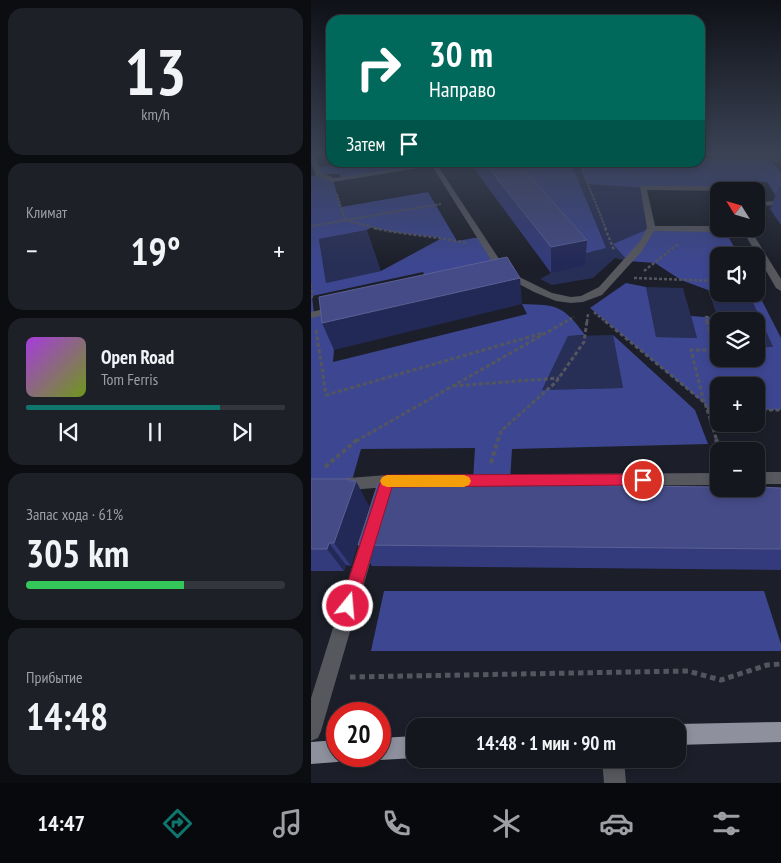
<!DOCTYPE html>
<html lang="ru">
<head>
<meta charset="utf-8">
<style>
	body { margin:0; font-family:"PT Sans Narrow",sans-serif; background:#1e2028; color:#f1f3f6; height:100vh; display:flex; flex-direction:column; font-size:19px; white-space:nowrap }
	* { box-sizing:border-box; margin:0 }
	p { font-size:16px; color:#9d9fa4 }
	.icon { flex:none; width:28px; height:28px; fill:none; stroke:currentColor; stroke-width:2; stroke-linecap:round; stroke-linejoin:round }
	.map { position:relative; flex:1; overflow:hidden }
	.panel { display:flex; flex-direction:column; gap:8px; padding:8px; background:#0c0d11; width:311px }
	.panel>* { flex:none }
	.guide { position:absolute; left:15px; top:15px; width:379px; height:152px; border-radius:15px; box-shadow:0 2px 8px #0003,0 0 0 1px #34363d; background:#00695c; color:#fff; overflow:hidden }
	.needle { width:32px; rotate:307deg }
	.tools { position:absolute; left:399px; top:182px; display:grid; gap:10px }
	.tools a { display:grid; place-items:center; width:55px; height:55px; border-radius:10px; background:#15171f; box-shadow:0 2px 8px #0003,0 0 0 1px #34363d; font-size:25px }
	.speed { position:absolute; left:15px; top:702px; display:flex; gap:10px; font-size:25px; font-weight:700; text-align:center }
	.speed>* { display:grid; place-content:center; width:65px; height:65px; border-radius:50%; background:#15171f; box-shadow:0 2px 8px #0003,0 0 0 1px #34363d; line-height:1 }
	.speed .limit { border:8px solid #d22; background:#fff; color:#111 }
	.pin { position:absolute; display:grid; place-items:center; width:42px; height:42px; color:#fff; margin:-21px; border:2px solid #fff; border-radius:50%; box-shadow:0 1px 5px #0007 }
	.me { position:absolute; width:55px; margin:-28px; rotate:17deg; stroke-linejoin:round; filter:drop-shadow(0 0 4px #0008) }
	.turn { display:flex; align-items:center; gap:18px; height:105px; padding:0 20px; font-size:22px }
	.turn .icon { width:65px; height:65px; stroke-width:2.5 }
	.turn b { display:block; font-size:35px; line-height:42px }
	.then { display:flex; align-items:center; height:48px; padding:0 20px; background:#0003; gap:10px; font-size:19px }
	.big { font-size:38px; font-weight:600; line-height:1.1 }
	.panel .tile { flex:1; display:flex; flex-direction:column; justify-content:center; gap:8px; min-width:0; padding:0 18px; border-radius:15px; background:#1e2028 }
	.panel .dial { align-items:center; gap:0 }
	.dial b { font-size:65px; line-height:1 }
	.song { display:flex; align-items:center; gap:15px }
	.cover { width:60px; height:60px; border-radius:8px; background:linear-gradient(135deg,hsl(280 70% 55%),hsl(80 70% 35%)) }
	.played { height:5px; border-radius:2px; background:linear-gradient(90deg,#0f766e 75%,#34363d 75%) }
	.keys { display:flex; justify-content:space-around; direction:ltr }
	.heat { display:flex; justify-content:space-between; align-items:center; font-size:28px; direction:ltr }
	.charge { height:8px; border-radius:4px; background:linear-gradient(90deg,#34c759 61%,#34363d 0) }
	.trip { position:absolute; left:95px; top:718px; width:280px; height:50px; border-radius:15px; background:#15171f; box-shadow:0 2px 8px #0003,0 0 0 1px #34363d; font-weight:600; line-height:50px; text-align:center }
	.dock { display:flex; height:80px; justify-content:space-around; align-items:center; background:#08090c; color:#9d9fa4 }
	.dock .icon { width:35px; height:35px }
	.dock .active { color:#0f766e }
	.dock b { font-size:22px; color:#f1f3f6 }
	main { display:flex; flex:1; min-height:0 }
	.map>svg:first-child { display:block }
	.green { fill:#282f57 }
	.forest { fill:#3d4791; fill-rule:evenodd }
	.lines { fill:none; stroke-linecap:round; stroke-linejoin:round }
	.path-far4 { stroke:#53565f; stroke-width:2; stroke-dasharray:2.5 1; stroke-linecap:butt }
	.path-far3 { stroke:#53565f; stroke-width:2.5; stroke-dasharray:3 2; stroke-linecap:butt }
	.path-far2 { stroke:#53565f; stroke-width:3; stroke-dasharray:4 2.5; stroke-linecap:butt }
	.path-far1 { stroke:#53565f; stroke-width:4; stroke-dasharray:4.5 3; stroke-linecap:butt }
	.path { stroke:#53565f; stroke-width:5; stroke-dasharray:5.5 4; stroke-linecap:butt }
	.minor { fill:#57585e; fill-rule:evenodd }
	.major { fill:#8e919d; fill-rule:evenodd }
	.wall { fill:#343b7d }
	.shaded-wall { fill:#232957 }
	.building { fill:#454b87; stroke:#5b6095 }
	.route { fill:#e11d48; stroke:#92132f }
	.slow { fill:#f59e0b }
</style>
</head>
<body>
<main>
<section class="panel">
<div class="tile dial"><b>13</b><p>km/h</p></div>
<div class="tile"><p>Климат</p>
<div class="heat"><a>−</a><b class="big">19°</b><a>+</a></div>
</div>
<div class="tile">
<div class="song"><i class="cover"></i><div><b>Open Road</b><p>Tom Ferris</p></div></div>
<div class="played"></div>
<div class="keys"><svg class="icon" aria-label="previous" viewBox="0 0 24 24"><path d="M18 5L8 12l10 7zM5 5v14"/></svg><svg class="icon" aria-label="pause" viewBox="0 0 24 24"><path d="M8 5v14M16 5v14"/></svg><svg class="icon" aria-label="next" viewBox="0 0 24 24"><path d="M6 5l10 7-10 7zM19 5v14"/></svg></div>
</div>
<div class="tile"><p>Запас хода · 61%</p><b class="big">305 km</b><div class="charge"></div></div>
<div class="tile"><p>Прибытие</p><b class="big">14:48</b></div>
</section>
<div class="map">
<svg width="470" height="783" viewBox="0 0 470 783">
	<rect width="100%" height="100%" fill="#1c1f29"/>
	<path class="green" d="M260,163H268L277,184L332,188L340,228L317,261L304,258L282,278L241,285L229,279L240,273L274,265L272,254L294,248Z
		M56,230L70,271L15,283L8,239Z
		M335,287L372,288L386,338L345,337Z
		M397,290H407L408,294H438L462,347H445V321H408Z
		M302,335L312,388L231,390L257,336Z"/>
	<path class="forest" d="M389,159L459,160L470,172V203L456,182L415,183L417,188H332L277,184L268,163L389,162Z
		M38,163H98L101,168L29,179V174H10L22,180L30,207L117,192L146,241L169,237L192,272L19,324L23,350L22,362L216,314L211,304C246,305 252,305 274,335L257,336L231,390L312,388L302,335L384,410L397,444L201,449L199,481H162L164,448L50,449L40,484L0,487V176L8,174L5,168ZM61,227L81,232L131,238L70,271L15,283L8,239L56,230ZM112,272L120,288L3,314L1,296Z
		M193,163H260L295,248L272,254Z
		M340,228L413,229L428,256H408L407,290H397L370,280L344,263L317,261L302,244Z
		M315,283L335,287L345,337L386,338L380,316L407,318L408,359H445V347H462L438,294H445V289L470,338V410H445V386H408L407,409H396L393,403L279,308Z
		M73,591H453L470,644V651H60Z"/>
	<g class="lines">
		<path class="path-far4" d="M389,159L470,160
			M268,162L295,229
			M306,162L326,176
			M331,162L381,171
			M26,194L34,220L68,229
			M0,226L130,204"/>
		<path class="path-far3" d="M63,228C93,235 125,236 155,243
			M294,228L303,250
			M333,271L367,244
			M323,278L408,281
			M0,285L1,299
			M283,312L295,322
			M254,322L263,317
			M276,322L277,314
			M396,322L395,317L407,318"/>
		<path class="path-far2" d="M294,321L394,403L406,441
			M5,330L15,395L232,333
			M142,386L248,378
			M393,402L380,350H404L396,321
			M396,409H408
			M445,410H470
			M45,441L256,321
			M187,441L190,431L245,382L273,342L276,321"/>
		<path class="path-far1" d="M405,439L409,451
			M180,463L187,439
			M14,467L47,439"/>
		<path class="path" d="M39,677L377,671L410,680L456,665L470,664"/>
		<path class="minor" d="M0,155H3L11,173L23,178L125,163L196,271L241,293L260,297L270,296L288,287L330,240L336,228L329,186H417L423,191L336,190L344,226H408V229H412L408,232L343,231L331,251L291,295L272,302L260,303L245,301L223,292L189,274L121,166L22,182L5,176L0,163Z
			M470,201V205L445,206V202Z
			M431,229H439L470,279V291L465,288Z
			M26,306L31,309L30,311L0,318V312Z
			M445,472H470V484H445Z
			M408,473V485L76,487L0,493V481L76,475Z
			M58,531L64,534L66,539L10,731L7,738L0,741V698L50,539L52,534Z
			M291,759H313L315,783H293Z"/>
		<path class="major" d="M470,722V742L366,745V726H362L366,724Z
			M104,736V758L69,760L61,757L69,756V738Z
			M26,740V756H35L34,759L26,762L0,764V742Z"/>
	</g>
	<path class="wall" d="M158,162H206L276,240L274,265L240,273Z
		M468,186H470V225L459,209Z
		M0,479L40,481L58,506L40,566L35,565L33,571H0Z
		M470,488V570L61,566L47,545Z"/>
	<path class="shaded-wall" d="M22,162H38L23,165Z
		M276,240L274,265L240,273V247Z
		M209,278L211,304L23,350L11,323Z
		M39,479L43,486L45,481L58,506L40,566L23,543Z
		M18,543L35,565L33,571L16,549Z"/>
	<path class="building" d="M173,162H206L276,240L240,247Z
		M196,257L209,278L11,323L8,297Z
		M0,479H39L38,481H45L23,543H18L16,549H0Z
		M67,483L408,487V489H445V487L470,488V549L47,545Z"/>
	<linearGradient id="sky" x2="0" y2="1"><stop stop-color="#0f1117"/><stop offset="0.58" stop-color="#3a4254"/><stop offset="1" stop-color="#3a4254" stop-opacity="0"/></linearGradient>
	<rect width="470" height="265" fill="url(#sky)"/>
	<path class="route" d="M332,474L336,476L338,480L336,484L332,485L81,487L45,606L43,612L37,614L32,612L29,606L71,477L76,475Z"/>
	<path class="slow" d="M76,475H153L158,477L160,481L158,485L153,487H76L71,485L69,481L71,477Z"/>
</svg>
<div class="tools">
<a><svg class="needle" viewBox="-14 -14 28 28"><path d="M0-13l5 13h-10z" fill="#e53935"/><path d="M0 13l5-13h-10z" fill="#9d9fa4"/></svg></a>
<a><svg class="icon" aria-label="sound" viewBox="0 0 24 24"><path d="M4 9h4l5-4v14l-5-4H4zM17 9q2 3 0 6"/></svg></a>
<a><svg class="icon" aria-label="layers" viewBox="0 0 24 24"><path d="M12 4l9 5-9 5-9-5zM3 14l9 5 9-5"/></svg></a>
<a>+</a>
<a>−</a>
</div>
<div class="speed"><div class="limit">20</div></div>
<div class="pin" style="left:332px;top:480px;background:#d93025"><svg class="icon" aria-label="arrive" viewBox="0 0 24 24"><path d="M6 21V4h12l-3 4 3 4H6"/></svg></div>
<svg class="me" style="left:37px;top:606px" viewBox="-20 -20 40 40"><circle r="17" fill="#e11d48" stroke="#fff" stroke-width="3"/><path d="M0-11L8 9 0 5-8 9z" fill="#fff"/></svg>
<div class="trip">14:48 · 1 мин · 90 m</div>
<div class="guide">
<div class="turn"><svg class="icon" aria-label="right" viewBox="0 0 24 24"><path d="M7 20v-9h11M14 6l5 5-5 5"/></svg><div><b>30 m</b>Направо</div></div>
<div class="then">Затем<svg class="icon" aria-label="arrive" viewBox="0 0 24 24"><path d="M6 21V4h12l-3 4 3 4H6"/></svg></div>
</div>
</div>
</main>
<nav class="dock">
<b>14:47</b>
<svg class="icon active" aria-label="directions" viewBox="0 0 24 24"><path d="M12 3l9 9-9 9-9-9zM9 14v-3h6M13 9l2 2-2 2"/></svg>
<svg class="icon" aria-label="music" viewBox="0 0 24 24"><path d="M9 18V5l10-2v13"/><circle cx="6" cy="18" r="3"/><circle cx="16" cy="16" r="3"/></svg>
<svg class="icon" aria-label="phone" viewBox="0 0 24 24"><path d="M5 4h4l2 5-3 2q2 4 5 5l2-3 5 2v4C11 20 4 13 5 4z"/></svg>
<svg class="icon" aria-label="climate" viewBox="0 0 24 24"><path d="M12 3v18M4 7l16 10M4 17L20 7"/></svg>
<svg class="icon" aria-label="car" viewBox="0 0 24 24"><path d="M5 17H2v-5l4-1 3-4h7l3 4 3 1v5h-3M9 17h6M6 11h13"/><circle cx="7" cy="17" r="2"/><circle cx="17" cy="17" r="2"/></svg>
<svg class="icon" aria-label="filters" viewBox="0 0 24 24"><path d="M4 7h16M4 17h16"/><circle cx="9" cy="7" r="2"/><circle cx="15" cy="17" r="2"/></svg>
</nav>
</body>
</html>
